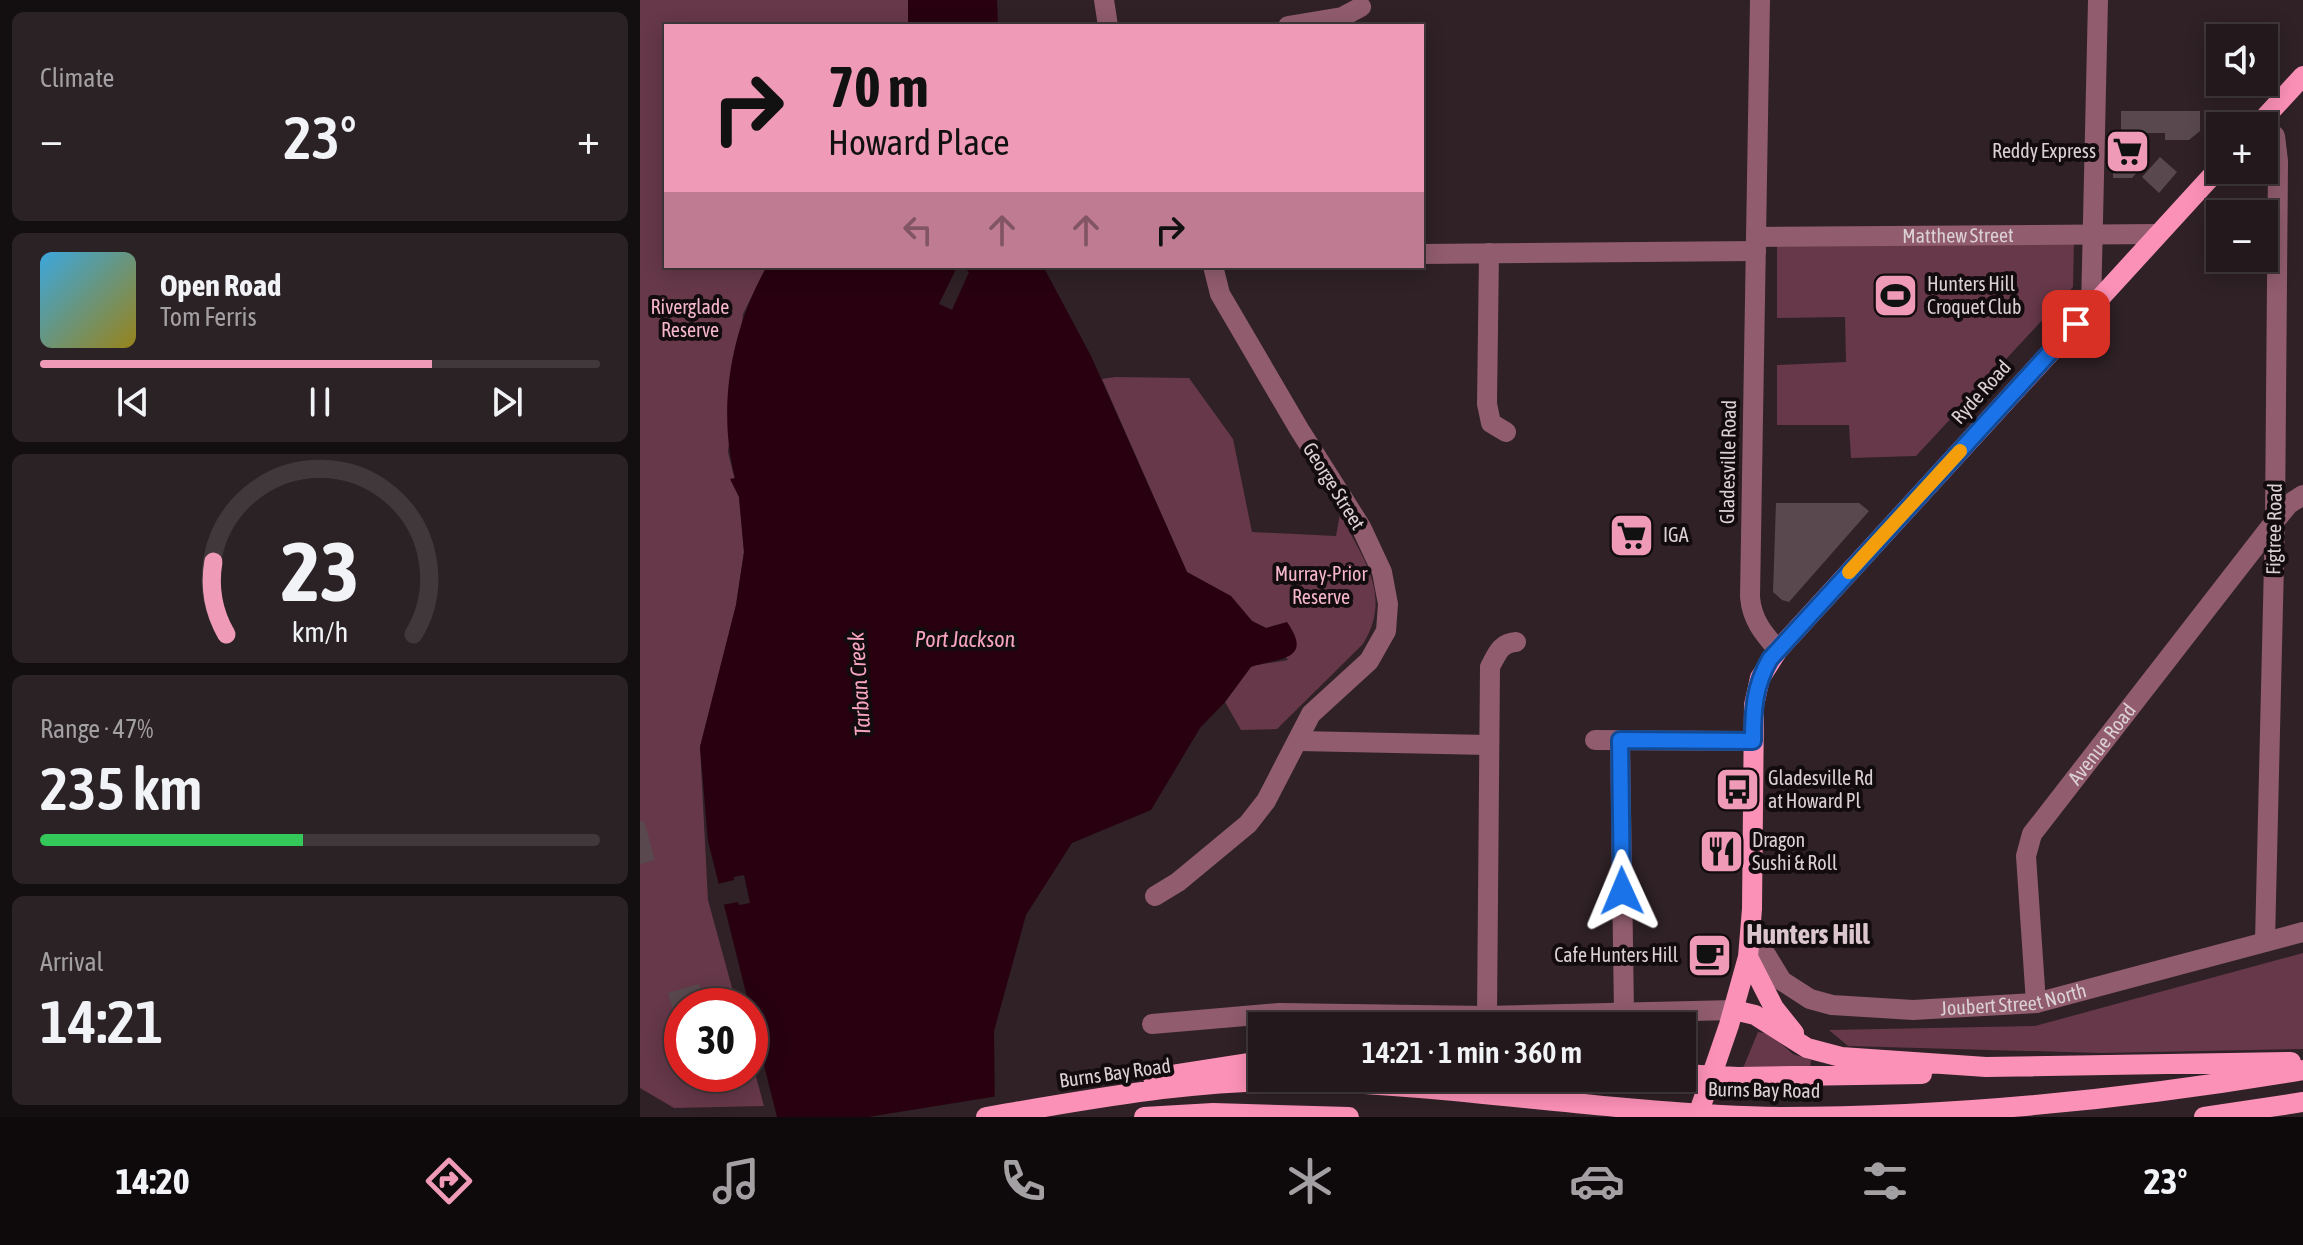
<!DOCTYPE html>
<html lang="en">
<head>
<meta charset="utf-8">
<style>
	body { margin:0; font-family:"Asap Condensed",sans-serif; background:#2b2225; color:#f1f3f6; height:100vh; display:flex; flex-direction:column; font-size:30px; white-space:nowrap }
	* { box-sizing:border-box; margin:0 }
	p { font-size:26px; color:#a3a0a3 }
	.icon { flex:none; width:44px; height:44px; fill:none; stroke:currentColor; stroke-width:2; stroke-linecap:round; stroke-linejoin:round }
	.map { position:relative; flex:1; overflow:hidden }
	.panel { display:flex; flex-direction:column; gap:12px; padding:12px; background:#130e0f; width:640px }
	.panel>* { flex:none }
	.guide { position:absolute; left:24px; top:24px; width:760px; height:244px; border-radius:0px; box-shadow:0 4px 20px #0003,0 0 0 2px #40383b; background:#ef9ab7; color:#111; overflow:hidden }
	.controls { position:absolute; left:1566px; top:24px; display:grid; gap:16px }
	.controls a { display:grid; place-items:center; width:72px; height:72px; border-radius:0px; background:#23191c; box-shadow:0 4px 20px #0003,0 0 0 2px #40383b; font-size:40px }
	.speed { position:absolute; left:24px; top:988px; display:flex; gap:16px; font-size:40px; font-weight:700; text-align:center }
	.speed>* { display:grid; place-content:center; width:104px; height:104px; border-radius:50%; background:#23191c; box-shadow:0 4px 20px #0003,0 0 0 2px #40383b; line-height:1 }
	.speed .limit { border:12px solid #d22; background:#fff; color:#111 }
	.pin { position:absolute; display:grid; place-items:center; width:68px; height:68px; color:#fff; margin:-34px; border-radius:16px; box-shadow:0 4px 12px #0006 }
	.me { position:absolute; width:88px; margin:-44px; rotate:359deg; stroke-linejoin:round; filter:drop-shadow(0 0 6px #0008) }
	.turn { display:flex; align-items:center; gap:28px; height:168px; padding:0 32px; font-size:36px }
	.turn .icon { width:104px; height:104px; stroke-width:2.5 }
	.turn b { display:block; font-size:56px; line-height:68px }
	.lanes { display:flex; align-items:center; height:76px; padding:0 32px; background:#0003; justify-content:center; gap:40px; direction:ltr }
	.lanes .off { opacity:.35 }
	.big { font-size:60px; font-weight:600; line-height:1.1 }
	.panel .tile { flex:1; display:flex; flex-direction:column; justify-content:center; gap:12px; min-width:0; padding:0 28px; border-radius:12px; background:#2b2225 }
	.panel .dial { align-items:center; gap:0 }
	.dial svg { height:208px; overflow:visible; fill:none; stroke:#40383b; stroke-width:7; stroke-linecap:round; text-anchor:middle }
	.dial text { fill:#f1f3f6; stroke:none }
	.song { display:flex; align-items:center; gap:24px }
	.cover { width:96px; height:96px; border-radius:12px; background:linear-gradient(135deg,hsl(200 70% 55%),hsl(50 70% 35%)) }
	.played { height:8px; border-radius:4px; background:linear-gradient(90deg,#ef9ab7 70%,#40383b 70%) }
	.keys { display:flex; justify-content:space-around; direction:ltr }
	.heat { display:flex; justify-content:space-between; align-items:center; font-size:44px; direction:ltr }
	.charge { height:12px; border-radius:6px; background:linear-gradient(90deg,#34c759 47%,#40383b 0) }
	.trip { position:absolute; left:608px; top:1012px; width:448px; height:80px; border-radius:0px; background:#23191c; box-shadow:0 4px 20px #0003,0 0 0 2px #40383b; font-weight:600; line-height:80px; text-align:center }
	.dock { display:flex; height:128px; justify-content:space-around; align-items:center; background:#0e0a0b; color:#a3a0a3 }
	.dock .icon { width:56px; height:56px }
	.dock .current { color:#ef9ab7 }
	.dock b { font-size:36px; color:#f1f3f6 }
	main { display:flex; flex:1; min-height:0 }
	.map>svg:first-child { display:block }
	.green { fill:#663849 }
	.water { fill:#280010 }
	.pier { fill:#2f2125 }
	.building { fill:#59494e }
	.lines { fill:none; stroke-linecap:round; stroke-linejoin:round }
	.minor { stroke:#905c6e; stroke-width:20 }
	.major { stroke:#fc91b7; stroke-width:20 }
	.major-bridge { stroke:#fc91b7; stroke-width:20 }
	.route-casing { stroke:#114b97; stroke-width:20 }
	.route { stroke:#1a73e8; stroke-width:14 }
	.slow { stroke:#f59e0b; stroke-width:14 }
	.labels { text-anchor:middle; stroke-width:8; stroke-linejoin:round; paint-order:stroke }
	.poi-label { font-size:20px; fill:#dbd1d4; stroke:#130c0e; text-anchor:start }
	.street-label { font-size:20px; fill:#dbd1d4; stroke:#130c0e }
	.park-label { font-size:20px; fill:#f6b7cb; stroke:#130c0e }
	.water-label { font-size:22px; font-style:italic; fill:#f6a4c0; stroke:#130c0e }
	.district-label { font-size:28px; font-weight:bold; fill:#dac6cc; stroke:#130c0e }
</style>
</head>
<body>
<main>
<section class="panel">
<div class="tile"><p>Climate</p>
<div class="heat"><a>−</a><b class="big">23°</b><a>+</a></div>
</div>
<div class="tile">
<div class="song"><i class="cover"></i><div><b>Open Road</b><p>Tom Ferris</p></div></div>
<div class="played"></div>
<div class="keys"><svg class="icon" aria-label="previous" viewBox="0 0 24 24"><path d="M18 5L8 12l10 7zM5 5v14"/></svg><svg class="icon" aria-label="pause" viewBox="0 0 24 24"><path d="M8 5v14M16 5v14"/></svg><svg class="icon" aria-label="next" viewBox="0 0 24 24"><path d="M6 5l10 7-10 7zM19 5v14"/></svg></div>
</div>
<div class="tile dial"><svg viewBox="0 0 100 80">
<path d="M14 69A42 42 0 1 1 86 69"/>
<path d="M14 69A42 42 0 0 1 9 41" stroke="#ef9ab7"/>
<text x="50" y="56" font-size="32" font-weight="700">23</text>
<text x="50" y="72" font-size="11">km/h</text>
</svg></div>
<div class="tile"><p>Range · 47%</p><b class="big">235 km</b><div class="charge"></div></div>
<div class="tile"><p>Arrival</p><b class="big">14:21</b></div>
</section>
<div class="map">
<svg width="1663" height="1117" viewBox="0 0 1663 1117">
	<rect width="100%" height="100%" fill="#2f2125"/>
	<path class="green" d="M0,0H268V26H26V266H127L103,314L88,452L99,497L104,552L96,605L60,747L68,900L97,1006H42V1074H110V1055L124,1106L34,1108L0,1088Z
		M1434,239L1433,287L1276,456L1211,458L1209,425H1137V365L1206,362L1205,317L1137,318V243Z
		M475,377L549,378L593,439L612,532L696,536L700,514C723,559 753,595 723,644L637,729L601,730L585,702L611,666L648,660L626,628L612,621L591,597L547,572L462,379Z
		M1663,953V1049L1461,1053L1208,1046L1189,1030L1395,1026Z
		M1118,1032L1130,1034L1153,1054L1171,1060L1170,1070L1103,1068Z"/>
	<path class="water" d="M268,0H357L358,26H268Z
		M127,266H403L451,356L547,572L591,596L612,621L626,628L647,622C675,662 636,658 611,667L585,702L560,728L511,810L432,843L386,915L354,1031L355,1117H137L68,841L60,747L96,605L104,552L99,497L90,479L95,478C77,407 91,329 127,266Z"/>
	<path class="pier" d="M320,266H330L327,271L329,272L312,310L299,304L317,267Z
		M104,875L110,903L99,905L98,902L82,905L78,884L94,880V877Z
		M358,1096L359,1117H228Z"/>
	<path class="building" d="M1481,111H1560V131L1549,140H1525V133H1500L1501,168L1492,178H1473V133H1481Z
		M1520,157L1537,172L1519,193L1502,177Z
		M1136,503H1219L1229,511L1149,602L1142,600L1133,592Z
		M0,821H4L15,860L0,864Z
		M59,984L66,1006H42V1030H39L28,993Z"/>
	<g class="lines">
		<g class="minor">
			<path d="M464,0L468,26"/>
			<path d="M1120,0L1110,597C1112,620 1123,633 1138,650"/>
			<path d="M648,26L702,17L721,7"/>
			<path d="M1620,123L1635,136L1638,161L1635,521L1625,942"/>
			<path id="s1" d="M1116,237L1518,234"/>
			<path d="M849,253L847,404L851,423L866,432"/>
			<path d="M782,254L1116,251"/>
			<path d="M1451,308L1458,0"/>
			<path d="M955,740L1113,741"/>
			<path d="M980,740L984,1013"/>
			<path d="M659,741L848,745"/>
			<path d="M515,896L538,882L608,824L626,801L671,714L729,661L746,631L748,604L742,572L721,527L659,429L580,294L573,266"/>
			<path id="s2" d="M1111,930L1142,981L1170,999L1192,1005L1273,1010L1396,1003L1663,932"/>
			<path id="s3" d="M1396,1003L1386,856L1392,834L1635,521L1649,504L1663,495"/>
			<path d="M847,1016L850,667C857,654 860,643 876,642"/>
			<path d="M512,1024L639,1013L847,1016L1094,1010"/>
		</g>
		<path class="major" d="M1617,126L1663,76
			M1108,957L1134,1008L1154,1033
			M1094,1010L1115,1015L1167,1048L1201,1057L1346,1067L1651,1062
			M1042,1074L1098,1077L1282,1074
			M513,1078L622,1061
			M1068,1086L1089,1025L1108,957L1112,909L1114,705L1120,678L1138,650L1580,167
			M346,1117C452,1099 561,1078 669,1081C827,1087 983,1114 1140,1117C1315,1117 1491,1099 1663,1070
			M504,1117L573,1113L709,1117
			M1564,1117L1663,1102"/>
		<path class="major-bridge" d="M1057,1117L1068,1086"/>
	</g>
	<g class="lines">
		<defs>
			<path id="route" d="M982,891L980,740L1113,741C1113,711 1114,686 1130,659L1436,324"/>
		</defs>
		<use href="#route" class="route-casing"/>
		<use href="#route" class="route"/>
		<path class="slow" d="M1209,572L1320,451"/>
	</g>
	<defs>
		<symbol id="supermarket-square" viewBox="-11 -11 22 22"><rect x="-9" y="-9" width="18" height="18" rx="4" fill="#ef9ab7" stroke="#130c0e"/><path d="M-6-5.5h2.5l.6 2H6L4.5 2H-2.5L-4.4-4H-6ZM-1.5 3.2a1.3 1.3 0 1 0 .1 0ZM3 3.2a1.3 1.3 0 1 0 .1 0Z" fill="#111"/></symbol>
		<symbol id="stadium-square" viewBox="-11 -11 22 22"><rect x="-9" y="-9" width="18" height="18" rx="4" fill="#ef9ab7" stroke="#130c0e"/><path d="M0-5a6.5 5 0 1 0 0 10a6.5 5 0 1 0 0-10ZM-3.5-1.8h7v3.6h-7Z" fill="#111"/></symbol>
		<symbol id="bus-square" viewBox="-11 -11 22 22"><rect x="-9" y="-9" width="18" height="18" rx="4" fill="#ef9ab7" stroke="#130c0e"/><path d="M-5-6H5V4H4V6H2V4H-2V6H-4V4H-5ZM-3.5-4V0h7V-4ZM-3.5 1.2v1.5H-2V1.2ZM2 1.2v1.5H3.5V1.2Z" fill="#111"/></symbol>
		<symbol id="restaurant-square" viewBox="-11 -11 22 22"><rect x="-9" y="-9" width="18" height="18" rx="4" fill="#ef9ab7" stroke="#130c0e"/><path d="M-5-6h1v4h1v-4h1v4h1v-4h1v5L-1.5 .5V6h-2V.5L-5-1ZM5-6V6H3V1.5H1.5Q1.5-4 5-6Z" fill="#111"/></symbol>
		<symbol id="cafe-square" viewBox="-11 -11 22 22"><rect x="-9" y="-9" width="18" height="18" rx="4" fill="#ef9ab7" stroke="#130c0e"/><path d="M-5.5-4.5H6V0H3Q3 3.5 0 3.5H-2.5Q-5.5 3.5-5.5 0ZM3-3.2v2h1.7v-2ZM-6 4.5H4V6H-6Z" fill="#111"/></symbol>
	</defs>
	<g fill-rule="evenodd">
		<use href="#supermarket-square" x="1462" y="126" width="51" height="51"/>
		<use href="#stadium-square" x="1230" y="270" width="51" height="51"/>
		<use href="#supermarket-square" x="966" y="510" width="51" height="51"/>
		<use href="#bus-square" x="1072" y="764" width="51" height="51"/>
		<use href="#restaurant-square" x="1056" y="826" width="51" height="51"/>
		<use href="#cafe-square" x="1044" y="930" width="51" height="51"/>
	</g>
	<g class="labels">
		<g class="poi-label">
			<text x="1456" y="158" text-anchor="end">Reddy Express</text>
			<text x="1287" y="291">Hunters Hill<tspan x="1287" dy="23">Croquet Club</tspan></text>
			<text x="1023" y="542">IGA</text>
			<text x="1128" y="785">Gladesville Rd<tspan x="1128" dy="23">at Howard Pl</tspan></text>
			<text x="1112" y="847">Dragon<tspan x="1112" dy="23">Sushi &amp; Roll</tspan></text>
			<text x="1038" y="962" text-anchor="end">Cafe Hunters Hill</text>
		</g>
		<g class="street-label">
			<text dy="7" stroke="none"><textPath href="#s1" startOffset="202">Matthew Street</textPath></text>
			<text transform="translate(1341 392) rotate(-48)" y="7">Ryde Road</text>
			<text transform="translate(1088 462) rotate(-89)" y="7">Gladesville Road</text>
			<text transform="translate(694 486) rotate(58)" y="7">George Street</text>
			<text transform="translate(1634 529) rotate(-89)" y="7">Figtree Road</text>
			<text dy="7" stroke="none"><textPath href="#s3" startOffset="284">Avenue Road</textPath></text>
			<text dy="7" stroke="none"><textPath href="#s2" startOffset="298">Joubert Street North</textPath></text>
			<text transform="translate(475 1073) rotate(-8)" y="7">Burns Bay Road</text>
			<text transform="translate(1124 1090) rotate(1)" y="7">Burns Bay Road</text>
		</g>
		<g class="park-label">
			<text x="50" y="314">Riverglade<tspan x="50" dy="23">Reserve</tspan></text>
			<text x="681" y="581">Murray-Prior<tspan x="681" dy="23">Reserve</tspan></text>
		</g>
		<g class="water-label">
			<text x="325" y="647">Port Jackson</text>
			<text transform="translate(219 684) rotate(-94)" y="8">Tarban Creek</text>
		</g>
		<g class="district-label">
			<text x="1168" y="944">Hunters Hill</text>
		</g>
	</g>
</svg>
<div class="controls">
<a><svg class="icon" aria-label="sound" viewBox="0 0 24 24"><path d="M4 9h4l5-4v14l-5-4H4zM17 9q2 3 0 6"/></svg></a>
<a>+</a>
<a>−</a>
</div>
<div class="speed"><div class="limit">30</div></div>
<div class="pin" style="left:1436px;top:324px;background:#d93025"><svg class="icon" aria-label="arrive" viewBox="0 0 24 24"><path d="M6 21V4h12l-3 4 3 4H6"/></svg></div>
<svg class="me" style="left:982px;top:891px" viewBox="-20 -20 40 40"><path d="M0-17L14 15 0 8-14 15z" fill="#1a73e8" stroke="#fff" stroke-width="4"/></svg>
<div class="trip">14:21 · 1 min · 360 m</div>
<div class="guide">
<div class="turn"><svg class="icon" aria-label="right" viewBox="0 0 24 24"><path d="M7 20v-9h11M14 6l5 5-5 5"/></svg><div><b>70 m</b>Howard Place</div></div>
<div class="lanes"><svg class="icon off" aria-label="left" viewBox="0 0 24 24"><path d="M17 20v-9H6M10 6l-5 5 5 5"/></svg><svg class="icon off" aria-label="ahead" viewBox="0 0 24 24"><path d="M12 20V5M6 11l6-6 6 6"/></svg><svg class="icon off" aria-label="ahead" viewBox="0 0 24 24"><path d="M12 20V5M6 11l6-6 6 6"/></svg><svg class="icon" aria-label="right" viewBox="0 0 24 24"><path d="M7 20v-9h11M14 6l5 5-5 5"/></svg></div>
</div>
</div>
</main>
<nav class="dock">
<b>14:20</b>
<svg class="icon current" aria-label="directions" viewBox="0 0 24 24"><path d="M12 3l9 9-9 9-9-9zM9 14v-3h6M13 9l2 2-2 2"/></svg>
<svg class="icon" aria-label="music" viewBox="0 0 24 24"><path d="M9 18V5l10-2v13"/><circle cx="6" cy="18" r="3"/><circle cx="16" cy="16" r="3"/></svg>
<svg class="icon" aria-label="phone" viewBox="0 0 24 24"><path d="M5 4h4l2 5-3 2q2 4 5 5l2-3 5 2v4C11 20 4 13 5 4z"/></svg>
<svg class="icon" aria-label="climate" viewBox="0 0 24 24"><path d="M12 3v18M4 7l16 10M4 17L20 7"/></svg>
<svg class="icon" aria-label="car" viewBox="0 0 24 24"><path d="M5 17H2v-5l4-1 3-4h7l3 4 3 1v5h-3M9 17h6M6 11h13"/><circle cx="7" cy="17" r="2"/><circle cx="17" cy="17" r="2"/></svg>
<svg class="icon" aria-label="filters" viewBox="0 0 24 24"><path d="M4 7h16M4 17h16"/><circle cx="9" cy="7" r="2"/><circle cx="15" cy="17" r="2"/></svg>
<b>23°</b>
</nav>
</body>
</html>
